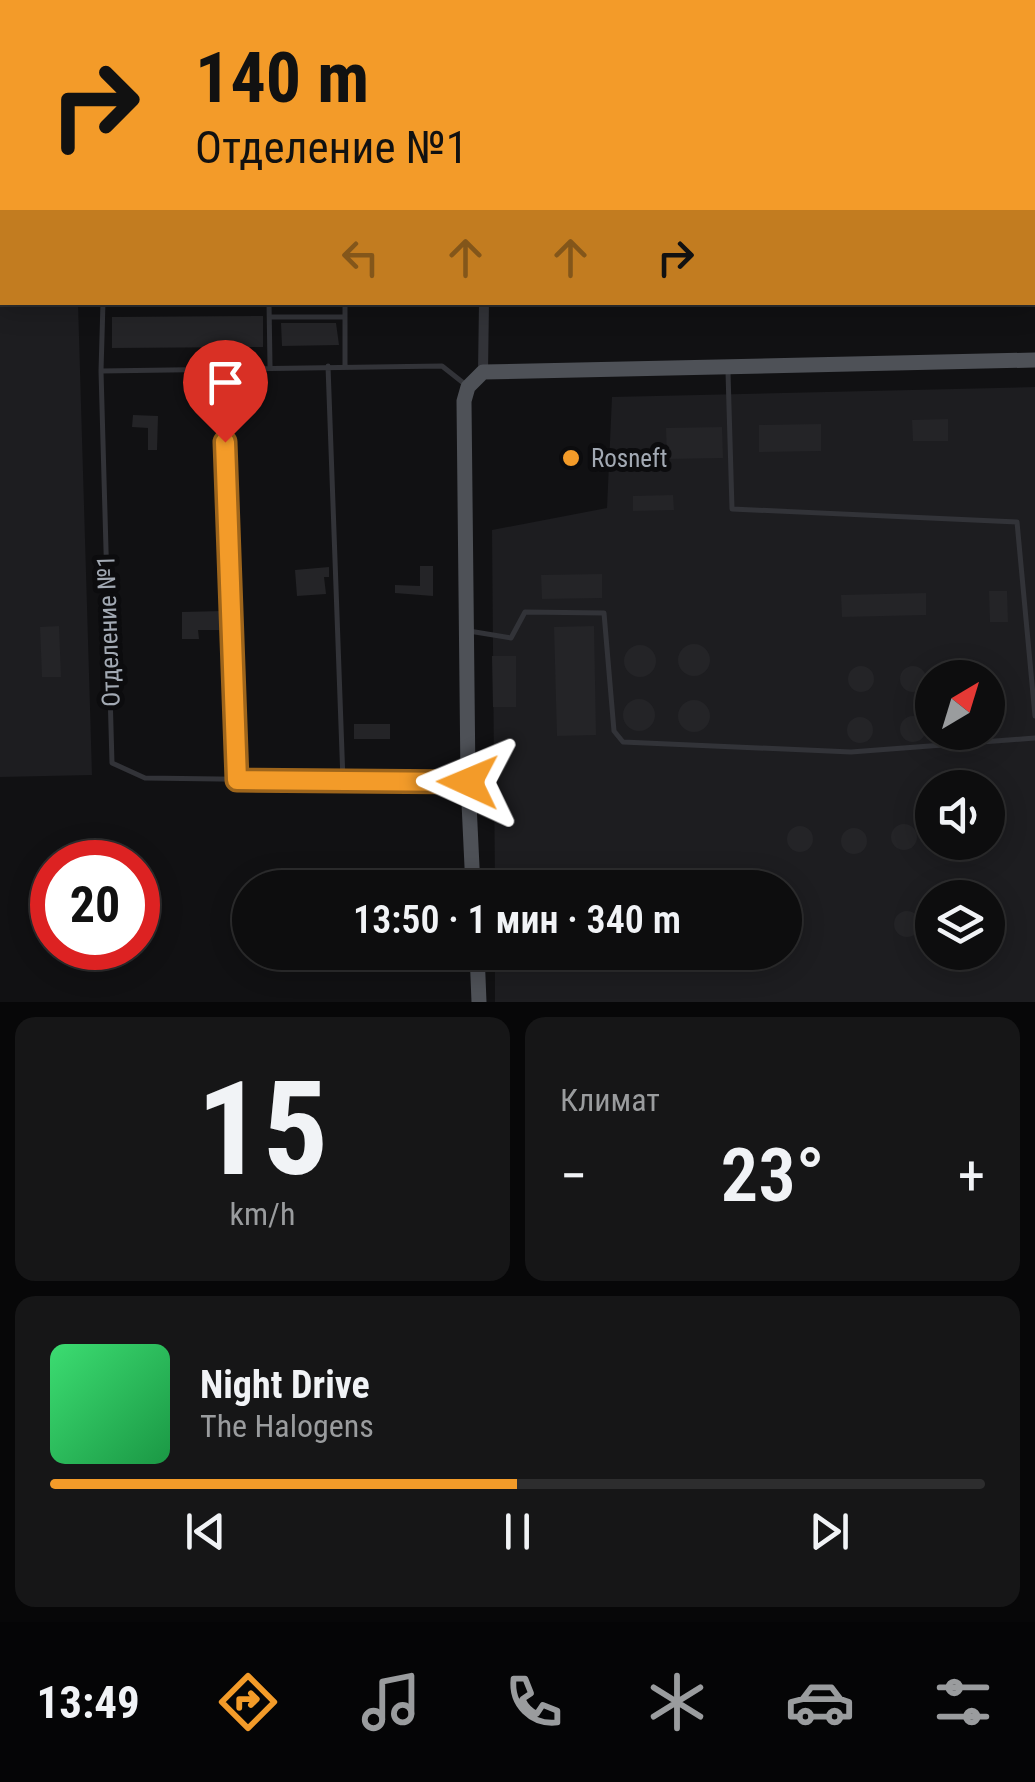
<!DOCTYPE html>
<html lang="ru">
<head>
<meta charset="utf-8">
<style>
	body { margin:0; font-family:"Roboto Condensed",sans-serif; background:#161617; color:#f1f3f6; height:100vh; display:flex; flex-direction:column; font-size:38px; white-space:nowrap }
	* { box-sizing:border-box; margin:0 }
	p { font-size:32px; color:#9a9c9e }
	.icon { flex:none; width:55px; height:55px; fill:none; stroke:currentColor; stroke-width:2; stroke-linecap:round; stroke-linejoin:round }
	.map { position:relative; height:1002px; overflow:hidden }
	.side { display:flex; flex-direction:column; gap:15px; padding:15px; background:#070708; flex:1 }
	.side>* { flex:none }
	.banner { position:absolute; left:0px; top:0px; width:1035px; height:305px; box-shadow:0 5px 25px #0003,0 0 0 2px #2d2d2e; background:#f39b29; color:#111; overflow:hidden }
	.needle { width:65px; rotate:38deg }
	.fabs { position:absolute; left:915px; top:660px; display:grid; gap:20px }
	.fabs a { display:grid; place-items:center; width:90px; height:90px; border-radius:50%; background:#0d0d0e; box-shadow:0 5px 25px #0003,0 0 0 2px #2d2d2e; font-size:50px }
	.speed { position:absolute; left:30px; top:840px; display:flex; gap:20px; font-size:50px; font-weight:700; text-align:center }
	.speed>* { display:grid; place-content:center; width:130px; height:130px; border-radius:50%; background:#0d0d0e; box-shadow:0 5px 25px #0003,0 0 0 2px #2d2d2e; line-height:1 }
	.speed .limit { border:15px solid #d22; background:#fff; color:#111 }
	.pin { position:absolute; display:grid; place-items:center; width:85px; height:85px; color:#fff; margin:-102px -42px; border-radius:50% 50% 50% 0; rotate:-45deg; box-shadow:0 0 10px #0007 }
	.pin .icon { rotate:45deg }
	.me { position:absolute; width:110px; margin:-55px; rotate:271deg; stroke-linejoin:round; filter:drop-shadow(0 0 8px #0008) }
	.turn { display:flex; align-items:center; gap:35px; height:210px; padding:0 30px; font-size:45px }
	.turn .icon { width:130px; height:130px; stroke-width:2.5 }
	.turn b { display:block; font-size:70px; line-height:85px }
	.lanes { display:flex; align-items:center; height:95px; padding:0 30px; background:#0003; justify-content:center; gap:50px; direction:ltr }
	.lanes .off { opacity:.35 }
	.big { font-size:75px; font-weight:600; line-height:1.1 }
	.side .card { flex:1; display:flex; flex-direction:column; justify-content:center; gap:15px; min-width:0; padding:0 35px; border-radius:20px; background:#161617 }
	.side .dial { align-items:center; gap:0 }
	.dial b { font-size:130px; line-height:1 }
	.song { display:flex; align-items:center; gap:30px }
	.cover { width:120px; height:120px; border-radius:15px; background:linear-gradient(135deg,hsl(140 70% 55%),hsl(140 70% 35%)) }
	.played { height:10px; border-radius:5px; background:linear-gradient(90deg,#f39b29 50%,#2d2d2e 50%) }
	.keys { display:flex; justify-content:space-around; direction:ltr }
	.heat { display:flex; justify-content:space-between; align-items:center; font-size:55px; direction:ltr }
	.side .tiles { flex:1; display:grid; gap:15px; grid-template-columns:1fr 1fr }
	.card:last-child { grid-column:span 2 }
	.trip { position:absolute; left:232px; top:870px; width:570px; height:100px; border-radius:50px; background:#0d0d0e; box-shadow:0 5px 25px #0003,0 0 0 2px #2d2d2e; font-weight:600; line-height:100px; text-align:center }
	.dock { display:flex; height:160px; justify-content:space-around; align-items:center; background:#050506; color:#9a9c9e }
	.dock .icon { width:70px; height:70px }
	.dock .current { color:#f39b29 }
	.dock b { font-size:45px; color:#f1f3f6 }
	.map>svg:first-child { display:block }
	.built { fill:#1d1d20; fill-rule:evenodd }
	.building { fill:#242427 }
	.lines { fill:none; stroke-linecap:round; stroke-linejoin:round }
	.lane { stroke:#323338; stroke-width:5 }
	.street { stroke:#323338; stroke-width:10 }
	.primary { stroke:#4e5157; stroke-width:15 }
	.route-casing { stroke:#9e651b; stroke-width:25 }
	.route { stroke:#f39b29; stroke-width:18 }
	.poi-dot { fill:#f39b29; stroke:#0c0c0e; stroke-width:4 }
	.labels { text-anchor:middle; stroke-width:10; stroke-linejoin:round; paint-order:stroke }
	.poi-label { font-size:25px; fill:#a2a9b3; stroke:#0c0c0e; text-anchor:start }
	.street-label { font-size:25px; fill:#a2a9b3; stroke:#0c0c0e }
</style>
</head>
<body>
<div class="map">
<svg width="1035" height="1002" viewBox="0 0 1035 1002">
	<rect width="100%" height="100%" fill="#111113"/>
	<path class="built" d="M0,17H2V302L78,303L92,775L0,777Z
		M1035,387V1002H495V953L785,952V888L495,887L492,530L607,508L612,397ZM932,678H988V732H932ZM932,788H988V842H932ZM932,898H988V952H932Z"/>
	<path class="building" d="M263,316V347L112,348V317Z
		M281,323H336L339,345L282,346Z
		M133,415L158,416L157,450H148V428L132,427Z
		M948,419V441H913L912,420Z
		M821,424V451L759,452V425Z
		M722,427L723,458L667,459L666,428Z
		M673,495L674,510L633,511V496Z
		M420,566H433V596L395,593V585L420,586Z
		M329,567V577H324L326,594L297,596L295,570Z
		M602,574V598L542,599L541,575Z
		M989,591H1007L1008,622H990Z
		M926,593V615L842,617L841,595Z
		M223,611V630H198L199,639H182V612Z
		M59,626L61,677H42L40,627Z
		M594,626L596,735L557,736L554,627Z
		M678 660a16 16 0 1 1 32 0a16 16 0 1 1-32 0Z
		M624 661a16 16 0 1 1 32 0a16 16 0 1 1-32 0Z
		M492,656H516V707H493Z
		M848 679a13 13 0 1 1 26 0a13 13 0 1 1-26 0Z
		M900 679a13 13 0 1 1 26 0a13 13 0 1 1-26 0Z
		M623 715a16 16 0 1 1 32 0a16 16 0 1 1-32 0Z
		M678 716a16 16 0 1 1 32 0a16 16 0 1 1-32 0Z
		M900 729a13 13 0 1 1 26 0a13 13 0 1 1-26 0Z
		M847 730a13 13 0 1 1 26 0a13 13 0 1 1-26 0Z
		M354,724H390V739H354Z
		M891 837a13 13 0 1 1 26 0a13 13 0 1 1-26 0Z
		M787 839a13 13 0 1 1 26 0a13 13 0 1 1-26 0Z
		M841 841a13 13 0 1 1 26 0a13 13 0 1 1-26 0Z
		M894 924a13 13 0 1 1 26 0a13 13 0 1 1-26 0Z"/>
	<g class="lines">
		<path class="lane" d="M97,0V2
			M103,302L101,371L112,763L145,778L465,782
			M269,302L270,366
			M270,317H345
			M328,366L343,781
			M345,366V302
			M222,368L237,779
			M101,371L442,366L466,385
			M728,372L732,509L1017,522L1035,716
			M469,631L511,638L525,612L604,613L614,731L623,742L851,752L1035,738"/>
		<path class="street" d="M481,0V2
			M483,372L484,302"/>
		<path class="primary" d="M473,888L468,782L464,401L468,387L483,372L1035,360
			M477,952L479,1002"/>
	</g>
	<g class="lines">
		<defs>
			<path id="route" d="M225,442L237,780L468,782"/>
		</defs>
		<use href="#route" class="route-casing"/>
		<use href="#route" class="route"/>
	</g>
	<circle class="poi-dot" cx="571" cy="458" r="10"/>
	<g class="labels">
		<g class="poi-label">
			<text x="591" y="467">Rosneft</text>
		</g>
		<g class="street-label">
			<text transform="translate(108 631) rotate(-92)" y="9">Отделение №1</text>
		</g>
	</g>
</svg>
<div class="fabs">
<a><svg class="needle" viewBox="-14 -14 28 28"><path d="M0-13l5 13h-10z" fill="#e53935"/><path d="M0 13l5-13h-10z" fill="#9a9c9e"/></svg></a>
<a><svg class="icon" aria-label="sound" viewBox="0 0 24 24"><path d="M4 9h4l5-4v14l-5-4H4zM17 9q2 3 0 6"/></svg></a>
<a><svg class="icon" aria-label="layers" viewBox="0 0 24 24"><path d="M12 4l9 5-9 5-9-5zM3 14l9 5 9-5"/></svg></a>
</div>
<div class="speed"><div class="limit">20</div></div>
<div class="pin" style="left:225px;top:442px;background:#d93025"><svg class="icon" aria-label="arrive" viewBox="0 0 24 24"><path d="M6 21V4h12l-3 4 3 4H6"/></svg></div>
<svg class="me" style="left:468px;top:782px" viewBox="-20 -20 40 40"><path d="M0-17L14 15 0 8-14 15z" fill="#f39b29" stroke="#fff" stroke-width="4"/></svg>
<div class="trip">13:50 · 1 мин · 340 m</div>
<div class="banner">
<div class="turn"><svg class="icon" aria-label="right" viewBox="0 0 24 24"><path d="M7 20v-9h11M14 6l5 5-5 5"/></svg><div><b>140 m</b>Отделение №1</div></div>
<div class="lanes"><svg class="icon off" aria-label="left" viewBox="0 0 24 24"><path d="M17 20v-9H6M10 6l-5 5 5 5"/></svg><svg class="icon off" aria-label="ahead" viewBox="0 0 24 24"><path d="M12 20V5M6 11l6-6 6 6"/></svg><svg class="icon off" aria-label="ahead" viewBox="0 0 24 24"><path d="M12 20V5M6 11l6-6 6 6"/></svg><svg class="icon" aria-label="right" viewBox="0 0 24 24"><path d="M7 20v-9h11M14 6l5 5-5 5"/></svg></div>
</div>
</div>
<section class="side">
<div class="tiles">
<div class="card dial"><b>15</b><p>km/h</p></div>
<div class="card"><p>Климат</p>
<div class="heat"><a>−</a><b class="big">23°</b><a>+</a></div>
</div>
<div class="card">
<div class="song"><i class="cover"></i><div><b>Night Drive</b><p>The Halogens</p></div></div>
<div class="played"></div>
<div class="keys"><svg class="icon" aria-label="previous" viewBox="0 0 24 24"><path d="M18 5L8 12l10 7zM5 5v14"/></svg><svg class="icon" aria-label="pause" viewBox="0 0 24 24"><path d="M8 5v14M16 5v14"/></svg><svg class="icon" aria-label="next" viewBox="0 0 24 24"><path d="M6 5l10 7-10 7zM19 5v14"/></svg></div>
</div>
</div>
</section>
<nav class="dock">
<b>13:49</b>
<svg class="icon current" aria-label="directions" viewBox="0 0 24 24"><path d="M12 3l9 9-9 9-9-9zM9 14v-3h6M13 9l2 2-2 2"/></svg>
<svg class="icon" aria-label="music" viewBox="0 0 24 24"><path d="M9 18V5l10-2v13"/><circle cx="6" cy="18" r="3"/><circle cx="16" cy="16" r="3"/></svg>
<svg class="icon" aria-label="phone" viewBox="0 0 24 24"><path d="M5 4h4l2 5-3 2q2 4 5 5l2-3 5 2v4C11 20 4 13 5 4z"/></svg>
<svg class="icon" aria-label="climate" viewBox="0 0 24 24"><path d="M12 3v18M4 7l16 10M4 17L20 7"/></svg>
<svg class="icon" aria-label="car" viewBox="0 0 24 24"><path d="M5 17H2v-5l4-1 3-4h7l3 4 3 1v5h-3M9 17h6M6 11h13"/><circle cx="7" cy="17" r="2"/><circle cx="17" cy="17" r="2"/></svg>
<svg class="icon" aria-label="filters" viewBox="0 0 24 24"><path d="M4 7h16M4 17h16"/><circle cx="9" cy="7" r="2"/><circle cx="15" cy="17" r="2"/></svg>
</nav>
</body>
</html>
